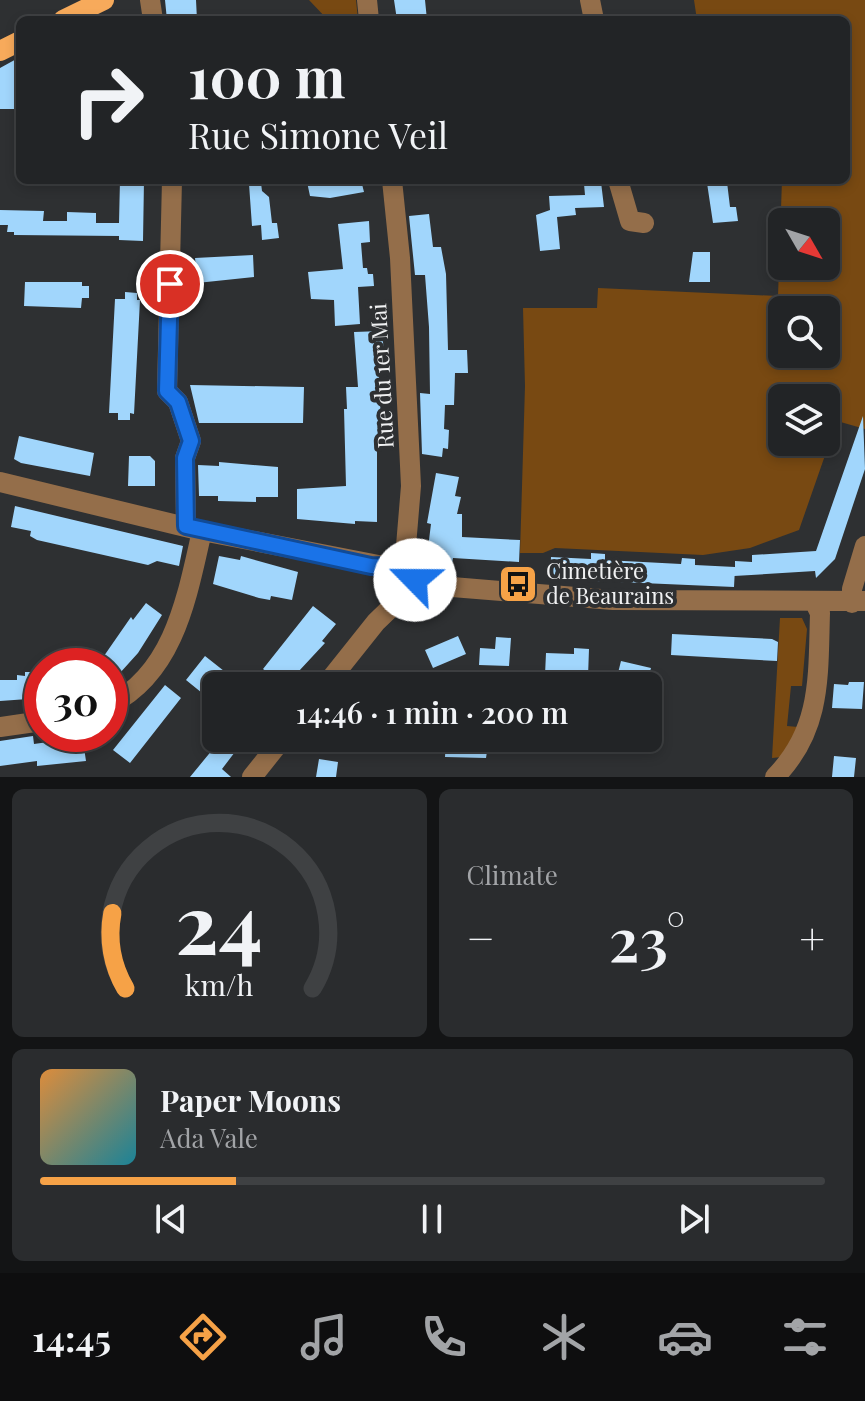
<!DOCTYPE html>
<html lang="en">
<head>
<meta charset="utf-8">
<style>
	body { margin:0; font-family:"Playfair Display",serif; background:#2a2c2e; color:#f1f3f6; height:100vh; display:flex; flex-direction:column; font-size:30px; white-space:nowrap }
	* { box-sizing:border-box; margin:0 }
	p { font-size:26px; color:#a2a4a7 }
	.icon { flex:none; width:44px; height:44px; fill:none; stroke:currentColor; stroke-width:2; stroke-linecap:round; stroke-linejoin:round }
	.map { position:relative; height:777px; overflow:hidden }
	.side { display:flex; flex-direction:column; gap:12px; padding:12px; background:#131415; flex:1 }
	.side>* { flex:none }
	.top-card { position:absolute; left:16px; top:16px; width:834px; height:168px; border-radius:12px; box-shadow:0 4px 12px #0003,0 0 0 2px #3f4143; background:#222426; color:#f1f3f6; overflow:hidden }
	.needle { width:52px; rotate:129deg }
	.fabs { position:absolute; left:768px; top:208px; display:grid; gap:16px }
	.fabs a { display:grid; place-items:center; width:72px; height:72px; border-radius:12px; background:#222426; box-shadow:0 4px 12px #0003,0 0 0 2px #3f4143; font-size:40px }
	.speed { position:absolute; left:24px; top:648px; display:flex; gap:16px; font-size:40px; font-weight:700; text-align:center }
	.speed>* { display:grid; place-content:center; width:104px; height:104px; border-radius:50%; background:#222426; box-shadow:0 4px 12px #0003,0 0 0 2px #3f4143; line-height:1 }
	.speed .limit { border:12px solid #d22; background:#fff; color:#111 }
	.pin { position:absolute; display:grid; place-items:center; width:68px; height:68px; color:#fff; margin:-34px; border:4px solid #fff; border-radius:50%; box-shadow:0 2px 8px #0007 }
	.me { position:absolute; width:88px; margin:-44px; rotate:293deg; stroke-linejoin:round; filter:drop-shadow(0 0 6px #0008) }
	.turn { display:flex; align-items:center; gap:28px; height:168px; padding:0 40px; font-size:36px }
	.turn .icon { width:104px; height:104px; stroke-width:2.5 }
	.turn b { display:block; font-size:56px; line-height:68px }
	.big { font-size:60px; font-weight:600; line-height:1.1 }
	.side .widget { flex:1; display:flex; flex-direction:column; justify-content:center; gap:12px; min-width:0; padding:0 28px; border-radius:12px; background:#2a2c2e }
	.side .dial { align-items:center; gap:0 }
	.dial svg { height:208px; overflow:visible; fill:none; stroke:#3f4143; stroke-width:7; stroke-linecap:round; text-anchor:middle }
	.dial text { fill:#f1f3f6; stroke:none }
	.song { display:flex; align-items:center; gap:24px }
	.cover { width:96px; height:96px; border-radius:12px; background:linear-gradient(135deg,hsl(30 70% 55%),hsl(190 70% 35%)) }
	.played { height:8px; border-radius:4px; background:linear-gradient(90deg,#f6a247 25%,#3f4143 25%) }
	.keys { display:flex; justify-content:space-around; direction:ltr }
	.heat { display:flex; justify-content:space-between; align-items:center; font-size:44px; direction:ltr }
	.side .tiles { flex:1; display:grid; gap:12px; grid-template-columns:1fr 1fr }
	.widget:last-child { grid-column:span 2 }
	.trip { position:absolute; left:202px; top:672px; width:460px; height:80px; border-radius:12px; background:#222426; box-shadow:0 4px 12px #0003,0 0 0 2px #3f4143; font-weight:600; line-height:80px; text-align:center }
	.tabs { display:flex; height:128px; justify-content:space-around; align-items:center; background:#0e0e0f; color:#a2a4a7 }
	.tabs .icon { width:56px; height:56px }
	.tabs .active { color:#f6a247 }
	.tabs b { font-size:36px; color:#f1f3f6 }
	.map>svg:first-child { display:block }
	.green { fill:#784912; fill-rule:evenodd }
	.building { fill:#a1d6fc }
	.lines { fill:none; stroke-linecap:round; stroke-linejoin:round }
	.minor { stroke:#946e4a; stroke-width:20 }
	.major { stroke:#f7aa5b; stroke-width:20 }
	.route-casing { stroke:#114b97; stroke-width:20 }
	.route { stroke:#1a73e8; stroke-width:14 }
	.labels { text-anchor:middle; stroke-width:8; stroke-linejoin:round; paint-order:stroke }
	.street-label { font-size:22px; fill:#f0f1f2; stroke:#2e3032 }
	.poi-label { font-size:22px; fill:#f0f1f2; stroke:#2e3032; text-anchor:start }
</style>
</head>
<body>
<div class="map">
<svg width="865" height="777" viewBox="0 0 865 777">
	<rect width="100%" height="100%" fill="#2e3032"/>
	<path class="green" d="M309,0H356L358,20H328Z
		M694,0H865V429L837,421L799,530L750,548L703,555L555,548L543,553H520L525,386L523,308H597L598,288L778,296L782,180H846V20H697ZM782,222H826V266H782ZM782,310H826V354H782ZM782,398H826V442H782Z
		M780,618H802L807,629L802,686H791L787,726L798,727L782,757L772,758Z"/>
	<path class="building" d="M165,0H196L197,20H167Z
		M394,0H425L427,20H397Z
		M20,57V109H0V68Z
		M120,180H144L143,241L119,240V236L14,235V232H7L8,225H0V210L44,211L43,221H67V212L96,213V223H119Z
		M315,180H361L364,192L330,198L310,196L307,182Z
		M601,182L604,207L575,208L576,215L557,217L560,249L540,251L536,215L550,210L549,196L585,195L584,184Z
		M727,182L730,207H736L738,221L713,223L707,183Z
		M261,183L262,191L269,197L272,223H277L279,238L262,240L261,225L252,226L249,184Z
		M429,214L433,247H441L446,274L448,350H467L468,373H455L454,405H445L444,429L449,430L448,449L443,448L442,457L422,454L420,393L430,394L429,327L425,275H415L409,216Z
		M369,221L370,242L361,243L363,268H367L368,274H373L374,286L358,287L360,324L335,326L334,300L311,299L308,272L343,269L338,224Z
		M693,252H710V282H689Z
		M253,255L254,277L197,283V280H190L189,268H196L195,258Z
		M25,282H82V286H89V298H82L81,308L24,306Z
		M125,292L137,293V300H140L134,414L130,413V420H118V413H109L115,299H125Z
		M382,331L384,353H378L381,423V446H377V522L355,521V524L297,519V489L346,486L344,409H347L346,387H358L354,332Z
		M190,385L304,387L303,423H199Z
		M863,416L865,469L835,559L816,578L815,571L734,576L735,568L734,587L550,579L551,557L591,559V553L605,554V560L681,564L682,558L695,559V565L735,567V561L752,562V555L816,551Z
		M19,436L94,453L90,476L21,463L14,459Z
		M129,456H150L155,461V486H128Z
		M219,462L278,467V497H256V502L218,501V496H199L198,465L219,466Z
		M436,473L459,477L455,496L461,497L457,514H462V537L520,540L519,562L453,558L451,570H437L426,564L431,524L427,523Z
		M15,506L183,546L179,566L157,561L148,565L37,540L30,536L31,531L11,527Z
		M219,556L240,560L241,556L298,572L292,600L271,596L270,600L259,598L213,584Z
		M146,603L162,615L138,653L110,684V666H97L131,617L133,620Z
		M313,606L336,624L322,641L325,643L285,686H255L267,672L263,669Z
		M672,634L772,639L778,642L777,661L671,655Z
		M458,636L466,654L433,668L425,650Z
		M496,637L511,638L509,666L479,665L480,648L495,649Z
		M574,648L589,649L588,677L545,675L546,653L574,654Z
		M205,656L243,686H215L207,697L186,680Z
		M621,661L651,668L646,686L616,681Z
		M25,672H42V698L0,701V680H17V675L25,676Z
		M849,682H864L862,709L832,708L834,684L848,685Z
		M165,685L181,698L130,763L113,750Z
		M33,736L34,744L69,739L70,743L83,741L86,761L37,766V761L0,766V741Z
		M222,738L238,748L222,769L231,777H190Z
		M446,738L488,745L486,758L445,757Z
		M834,756L856,758L854,777H832Z
		M319,759L338,762L336,777H316Z"/>
	<g class="lines">
		<path class="minor" d="M150,0L153,20
			M367,0L369,20
			M590,0L594,20
			M172,180L167,391L178,402L191,441L185,458L186,526
			M392,180L400,258L411,486L406,546L395,567
			M618,180L630,221L644,223
			M0,482L202,531L394,568
			M403,596L391,594L385,583C390,551 423,578 440,586
			M852,603V589L865,546
			M325,686L376,622L403,596L440,586L613,600L865,601
			M110,705C175,672 187,596 202,531
			M0,727L42,721
			M252,777L283,738
			M775,777C822,729 818,676 820,613L814,601"/>
		<path class="major" d="M63,20L104,0
			M0,51L20,41"/>
	</g>
	<g class="lines">
		<defs>
			<path id="route" d="M170,284L167,391L178,402L191,441L185,458L186,526L371,566L403,567L415,580"/>
		</defs>
		<use href="#route" class="route-casing"/>
		<use href="#route" class="route"/>
	</g>
	<defs>
		<symbol id="bus-square" viewBox="-11 -11 22 22"><rect x="-9" y="-9" width="18" height="18" rx="4" fill="#f6a247" stroke="#2e3032"/><path d="M-5-6H5V4H4V6H2V4H-2V6H-4V4H-5ZM-3.5-4V0h7V-4ZM-3.5 1.2v1.5H-2V1.2ZM2 1.2v1.5H3.5V1.2Z" fill="#111"/></symbol>
	</defs>
	<g fill-rule="evenodd">
		<use href="#bus-square" x="496" y="562" width="44" height="44"/>
	</g>
	<g class="labels">
		<g class="street-label">
			<text transform="translate(382 376) rotate(-93)" y="8">Rue du 1er Mai</text>
		</g>
		<g class="poi-label">
			<text x="546" y="579">Cimetière<tspan x="546" dy="25">de Beaurains</tspan></text>
		</g>
	</g>
</svg>
<div class="fabs">
<a><svg class="needle" viewBox="-14 -14 28 28"><path d="M0-13l5 13h-10z" fill="#e53935"/><path d="M0 13l5-13h-10z" fill="#a2a4a7"/></svg></a>
<a><svg class="icon" aria-label="search" viewBox="0 0 24 24"><circle cx="10" cy="10" r="6"/><path d="M15 15l6 6"/></svg></a>
<a><svg class="icon" aria-label="layers" viewBox="0 0 24 24"><path d="M12 4l9 5-9 5-9-5zM3 14l9 5 9-5"/></svg></a>
</div>
<div class="speed"><div class="limit">30</div></div>
<div class="pin" style="left:170px;top:284px;background:#d93025"><svg class="icon" aria-label="arrive" viewBox="0 0 24 24"><path d="M6 21V4h12l-3 4 3 4H6"/></svg></div>
<svg class="me" style="left:415px;top:580px" viewBox="-20 -20 40 40"><circle r="19" fill="#fff"/><path d="M0-13L10 11 0 6-10 11z" fill="#1a73e8"/></svg>
<div class="trip">14:46 · 1 min · 200 m</div>
<div class="top-card">
<div class="turn"><svg class="icon" aria-label="right" viewBox="0 0 24 24"><path d="M7 20v-9h11M14 6l5 5-5 5"/></svg><div><b>100 m</b>Rue Simone Veil</div></div>
</div>
</div>
<section class="side">
<div class="tiles">
<div class="widget dial"><svg viewBox="0 0 100 80">
<path d="M14 69A42 42 0 1 1 86 69"/>
<path d="M14 69A42 42 0 0 1 9 40" stroke="#f6a247"/>
<text x="50" y="56" font-size="32" font-weight="700">24</text>
<text x="50" y="72" font-size="11">km/h</text>
</svg></div>
<div class="widget"><p>Climate</p>
<div class="heat"><a>−</a><b class="big">23°</b><a>+</a></div>
</div>
<div class="widget">
<div class="song"><i class="cover"></i><div><b>Paper Moons</b><p>Ada Vale</p></div></div>
<div class="played"></div>
<div class="keys"><svg class="icon" aria-label="previous" viewBox="0 0 24 24"><path d="M18 5L8 12l10 7zM5 5v14"/></svg><svg class="icon" aria-label="pause" viewBox="0 0 24 24"><path d="M8 5v14M16 5v14"/></svg><svg class="icon" aria-label="next" viewBox="0 0 24 24"><path d="M6 5l10 7-10 7zM19 5v14"/></svg></div>
</div>
</div>
</section>
<nav class="tabs">
<b>14:45</b>
<svg class="icon active" aria-label="directions" viewBox="0 0 24 24"><path d="M12 3l9 9-9 9-9-9zM9 14v-3h6M13 9l2 2-2 2"/></svg>
<svg class="icon" aria-label="music" viewBox="0 0 24 24"><path d="M9 18V5l10-2v13"/><circle cx="6" cy="18" r="3"/><circle cx="16" cy="16" r="3"/></svg>
<svg class="icon" aria-label="phone" viewBox="0 0 24 24"><path d="M5 4h4l2 5-3 2q2 4 5 5l2-3 5 2v4C11 20 4 13 5 4z"/></svg>
<svg class="icon" aria-label="climate" viewBox="0 0 24 24"><path d="M12 3v18M4 7l16 10M4 17L20 7"/></svg>
<svg class="icon" aria-label="car" viewBox="0 0 24 24"><path d="M5 17H2v-5l4-1 3-4h7l3 4 3 1v5h-3M9 17h6M6 11h13"/><circle cx="7" cy="17" r="2"/><circle cx="17" cy="17" r="2"/></svg>
<svg class="icon" aria-label="filters" viewBox="0 0 24 24"><path d="M4 7h16M4 17h16"/><circle cx="9" cy="7" r="2"/><circle cx="15" cy="17" r="2"/></svg>
</nav>
</body>
</html>
